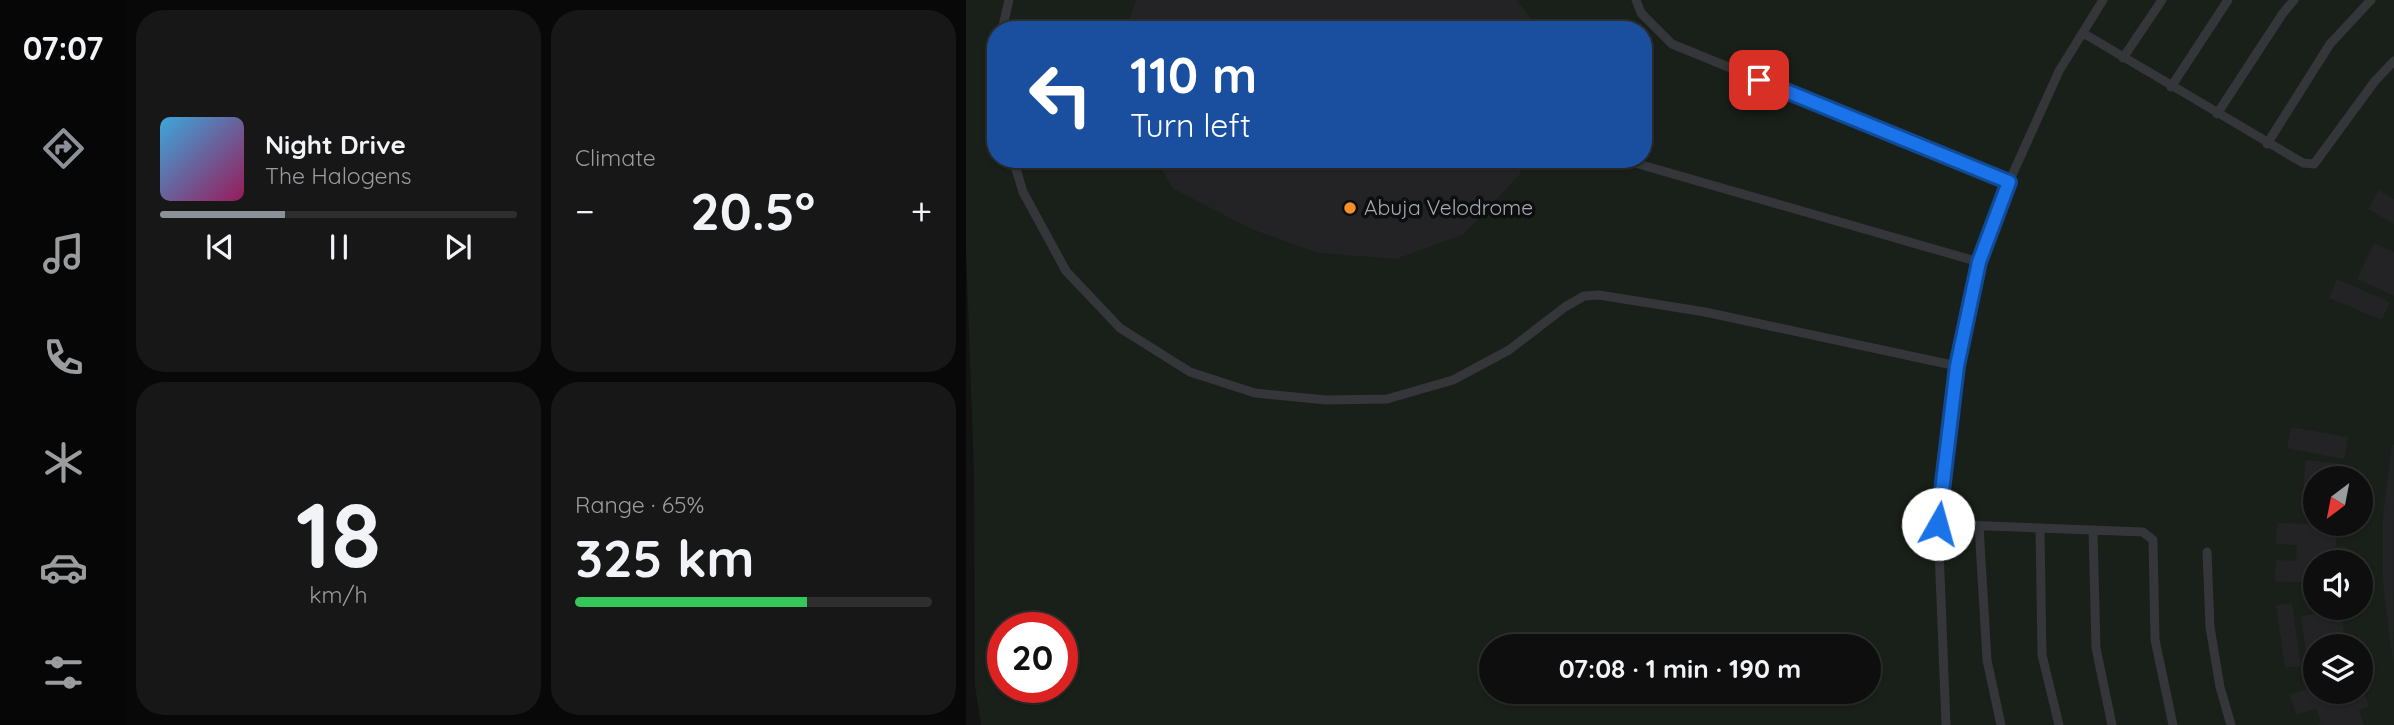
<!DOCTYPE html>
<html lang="en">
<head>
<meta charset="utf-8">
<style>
	body { margin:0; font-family:Quicksand,sans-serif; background:#171718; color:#f1f3f6; height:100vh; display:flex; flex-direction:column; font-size:26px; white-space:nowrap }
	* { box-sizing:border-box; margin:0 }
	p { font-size:23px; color:#9b9c9e }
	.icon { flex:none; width:38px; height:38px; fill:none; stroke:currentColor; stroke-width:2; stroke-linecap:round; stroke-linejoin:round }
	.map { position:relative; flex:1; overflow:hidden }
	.panel { display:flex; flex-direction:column; gap:10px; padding:10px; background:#080808; width:840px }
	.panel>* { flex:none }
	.hud { position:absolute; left:21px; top:21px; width:665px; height:147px; border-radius:28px; box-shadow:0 2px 5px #0004,0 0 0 2px #2e2e2f; background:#1a4fa0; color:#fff; overflow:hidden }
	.needle { width:46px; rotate:212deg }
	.fabs { position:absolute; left:1337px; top:466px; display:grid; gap:14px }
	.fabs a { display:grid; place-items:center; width:70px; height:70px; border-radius:50%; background:#0e0e0f; box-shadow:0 2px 5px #0004,0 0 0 2px #2e2e2f; font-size:35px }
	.speed { position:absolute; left:21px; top:612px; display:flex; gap:14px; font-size:35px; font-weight:700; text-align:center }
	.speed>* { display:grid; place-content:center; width:91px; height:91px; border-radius:50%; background:#0e0e0f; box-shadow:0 2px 5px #0004,0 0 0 2px #2e2e2f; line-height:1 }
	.speed .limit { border:10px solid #d22; background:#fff; color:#111 }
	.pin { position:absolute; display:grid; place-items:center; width:60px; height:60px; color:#fff; margin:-30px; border-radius:14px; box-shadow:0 4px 10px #0006 }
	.me { position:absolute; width:77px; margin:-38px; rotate:7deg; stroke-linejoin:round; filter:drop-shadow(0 0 5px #0008) }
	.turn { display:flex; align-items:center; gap:24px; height:147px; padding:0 28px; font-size:32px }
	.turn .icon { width:91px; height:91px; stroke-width:2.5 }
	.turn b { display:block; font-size:49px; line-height:60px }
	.big { font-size:52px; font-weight:800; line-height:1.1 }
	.panel .widget { flex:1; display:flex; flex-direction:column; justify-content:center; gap:10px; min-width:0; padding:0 24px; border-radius:28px; background:#171718 }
	.panel .dial { align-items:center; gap:0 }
	.dial b { font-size:91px; line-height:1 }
	.song { display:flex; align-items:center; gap:21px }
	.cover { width:84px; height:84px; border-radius:10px; background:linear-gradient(135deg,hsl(200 70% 55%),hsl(330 70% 35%)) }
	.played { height:7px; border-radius:4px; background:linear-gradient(90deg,#8c9099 35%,#2e2e2f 35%) }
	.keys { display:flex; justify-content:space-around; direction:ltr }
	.heat { display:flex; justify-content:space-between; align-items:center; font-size:38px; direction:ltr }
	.charge { height:10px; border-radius:5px; background:linear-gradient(90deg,#34c759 65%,#2e2e2f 0) }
	.panel .tiles { flex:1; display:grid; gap:10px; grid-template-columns:repeat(2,1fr) }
	.trip { position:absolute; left:513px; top:634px; width:402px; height:70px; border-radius:35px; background:#0e0e0f; box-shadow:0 2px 5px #0004,0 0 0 2px #2e2e2f; font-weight:800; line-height:70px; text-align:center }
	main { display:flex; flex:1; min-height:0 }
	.dock { display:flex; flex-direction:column; width:126px; justify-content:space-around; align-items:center; background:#060606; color:#9b9c9e }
	.dock .icon { width:49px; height:49px }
	.dock .active { color:#8c9099 }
	.dock b { font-size:32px; color:#f1f3f6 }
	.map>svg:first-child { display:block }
	.green { fill:#191f19; fill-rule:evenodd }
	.building { fill:#232326 }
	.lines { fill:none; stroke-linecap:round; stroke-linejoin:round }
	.service { stroke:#343639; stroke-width:9 }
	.route-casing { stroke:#114b97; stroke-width:18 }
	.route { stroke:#1a73e8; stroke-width:12 }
	.poi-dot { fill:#f48f2b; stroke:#0e0e0f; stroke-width:2.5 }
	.labels { text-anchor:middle; stroke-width:7; stroke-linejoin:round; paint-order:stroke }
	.poi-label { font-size:21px; fill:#a4acb5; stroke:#0e0e0f; text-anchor:start }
</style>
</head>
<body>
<main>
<nav class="dock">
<b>07:07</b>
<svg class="icon active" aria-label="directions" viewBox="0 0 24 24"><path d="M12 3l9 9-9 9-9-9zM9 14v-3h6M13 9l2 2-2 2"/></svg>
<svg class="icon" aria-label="music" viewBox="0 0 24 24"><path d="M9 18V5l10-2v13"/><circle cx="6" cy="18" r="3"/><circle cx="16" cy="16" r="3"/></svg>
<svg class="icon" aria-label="phone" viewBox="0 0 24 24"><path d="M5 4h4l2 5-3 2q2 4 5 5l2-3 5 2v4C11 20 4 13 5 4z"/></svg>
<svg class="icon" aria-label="climate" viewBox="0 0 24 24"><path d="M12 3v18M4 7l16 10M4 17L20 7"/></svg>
<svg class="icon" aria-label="car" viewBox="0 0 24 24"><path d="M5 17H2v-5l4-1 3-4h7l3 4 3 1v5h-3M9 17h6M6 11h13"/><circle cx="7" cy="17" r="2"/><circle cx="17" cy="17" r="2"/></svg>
<svg class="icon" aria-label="filters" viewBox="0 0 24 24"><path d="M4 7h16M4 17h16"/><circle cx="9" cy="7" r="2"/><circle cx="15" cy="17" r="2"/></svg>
</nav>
<section class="panel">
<div class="tiles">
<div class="widget">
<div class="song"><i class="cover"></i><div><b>Night Drive</b><p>The Halogens</p></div></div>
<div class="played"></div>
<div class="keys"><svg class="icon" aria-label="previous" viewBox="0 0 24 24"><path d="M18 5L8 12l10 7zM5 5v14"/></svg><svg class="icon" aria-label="pause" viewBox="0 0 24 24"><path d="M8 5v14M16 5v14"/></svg><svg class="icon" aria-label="next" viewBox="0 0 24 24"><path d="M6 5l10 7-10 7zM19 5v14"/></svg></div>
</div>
<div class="widget"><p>Climate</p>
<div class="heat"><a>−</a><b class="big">20.5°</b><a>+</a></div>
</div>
<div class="widget dial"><b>18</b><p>km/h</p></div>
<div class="widget"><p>Range · 65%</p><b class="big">325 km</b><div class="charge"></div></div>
</div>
</section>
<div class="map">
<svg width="1428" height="725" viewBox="0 0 1428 725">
	<rect width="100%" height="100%" fill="#131314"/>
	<path class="green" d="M0,0H1428V725H15L9,686L8,475L0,249ZM30,30H677V159H30ZM1349,478H1395V523H1349ZM1349,562H1395V607H1349ZM37,628H96V688H37ZM525,646H903V691H525ZM1349,646H1395V691H1349Z"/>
	<path class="building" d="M170,0H550L565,18L566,30H160Z
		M190,159H558L554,174L498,234L430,259L352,253L285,229L206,188Z
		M1413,190L1428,199V224L1402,209Z
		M1408,243L1428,252V296L1391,279Z
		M1371,279L1424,302L1416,320L1363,298Z
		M1325,427L1382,437L1378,459L1321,448Z
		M1426,445H1428L1427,664L1417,582V517Z
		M1340,460L1377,464L1376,478H1349V500L1336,498Z
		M1311,523L1371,525L1370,547H1381L1380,562H1349V583L1309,581L1310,560L1330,561L1331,545L1310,544Z
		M1326,603L1335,666L1319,668L1310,605Z
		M1375,611L1380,646H1349V652L1340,653L1335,616Z
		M1349,686V691H1386L1387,695L1397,691L1403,706L1393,710L1398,725H1351L1355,723L1350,708L1331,715L1323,695Z"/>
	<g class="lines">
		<path class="service" d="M670,0L675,13L706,44L1043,182
			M36,30L43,0
			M1117,33L1337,163L1348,164L1409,81L1428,61
			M1157,58L1196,0
			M1205,87L1262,0
			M1251,114L1317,13L1328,0
			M1301,144L1364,44L1405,0
			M47,159L57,192L100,271L154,328L224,372L289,393L360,400L421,399L487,380L543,350L599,307L618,296L633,295L739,312L991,366
			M655,159L1013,262
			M972,524L1177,532L1187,540L1189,640L1207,725
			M1013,526L1021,660L1035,725
			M1074,528L1076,655L1093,725
			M1127,530L1130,648L1146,725
			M1241,552L1244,627L1254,687L1265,725
			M980,725L972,524L991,366L1013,262L1043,182L1093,71L1137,0"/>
	</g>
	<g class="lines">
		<defs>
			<path id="route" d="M793,80L1043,182L1013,262L991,366L972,524"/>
		</defs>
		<use href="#route" class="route-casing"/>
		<use href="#route" class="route"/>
	</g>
	<circle class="poi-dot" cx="384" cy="208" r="7"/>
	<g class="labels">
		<g class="poi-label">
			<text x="398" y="215">Abuja Velodrome</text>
		</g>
	</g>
</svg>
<div class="fabs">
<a><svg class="needle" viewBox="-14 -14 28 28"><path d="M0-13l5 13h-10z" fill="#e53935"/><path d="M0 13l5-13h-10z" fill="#9b9c9e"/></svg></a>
<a><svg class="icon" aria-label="sound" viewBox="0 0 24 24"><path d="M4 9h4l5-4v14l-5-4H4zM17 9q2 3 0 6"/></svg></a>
<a><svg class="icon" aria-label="layers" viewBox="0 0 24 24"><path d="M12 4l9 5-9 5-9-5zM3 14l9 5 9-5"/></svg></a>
</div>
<div class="speed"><div class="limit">20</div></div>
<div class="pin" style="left:793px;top:80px;background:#d93025"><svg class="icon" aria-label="arrive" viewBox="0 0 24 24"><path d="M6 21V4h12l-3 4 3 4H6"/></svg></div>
<svg class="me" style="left:972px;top:524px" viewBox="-20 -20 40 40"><circle r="19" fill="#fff"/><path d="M0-13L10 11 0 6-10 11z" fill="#1a73e8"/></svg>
<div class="trip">07:08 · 1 min · 190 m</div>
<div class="hud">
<div class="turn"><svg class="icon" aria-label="left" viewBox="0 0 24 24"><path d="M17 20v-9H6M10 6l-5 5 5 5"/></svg><div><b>110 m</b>Turn left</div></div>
</div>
</div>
</main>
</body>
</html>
